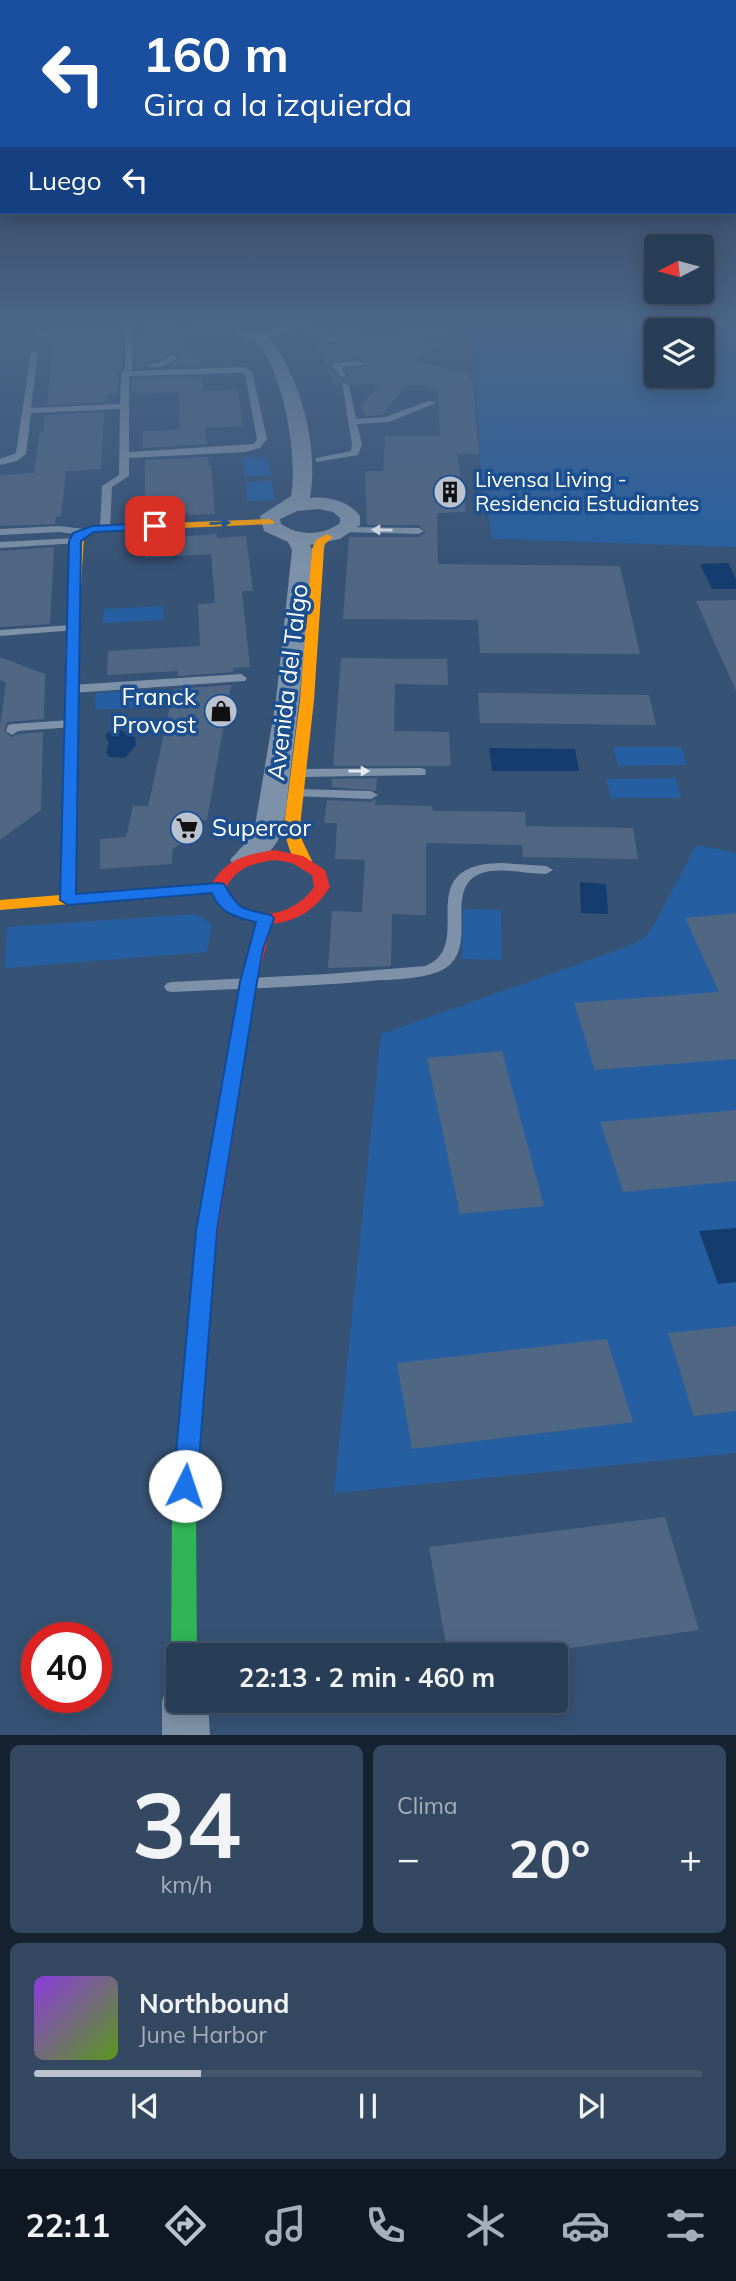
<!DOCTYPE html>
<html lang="es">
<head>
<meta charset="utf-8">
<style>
	body { margin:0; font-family:Mulish,sans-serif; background:#344961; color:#f1f3f6; height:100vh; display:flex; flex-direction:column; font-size:26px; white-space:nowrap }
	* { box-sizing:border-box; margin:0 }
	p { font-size:23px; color:#a5aeba }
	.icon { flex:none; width:38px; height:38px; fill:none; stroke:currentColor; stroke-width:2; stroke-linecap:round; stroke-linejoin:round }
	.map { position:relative; height:1735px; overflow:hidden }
	.panel { display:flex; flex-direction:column; gap:10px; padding:10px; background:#162230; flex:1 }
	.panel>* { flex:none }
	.guide { position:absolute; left:0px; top:0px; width:737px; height:214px; box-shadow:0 4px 18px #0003,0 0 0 2px #44576d; background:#1a4fa0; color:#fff; overflow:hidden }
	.needle { width:46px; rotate:264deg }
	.buttons { position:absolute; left:644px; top:234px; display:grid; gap:14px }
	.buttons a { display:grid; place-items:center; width:70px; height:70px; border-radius:7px; background:#283e57; box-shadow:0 4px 18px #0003,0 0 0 2px #44576d; font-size:35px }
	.speed { position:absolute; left:21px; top:1622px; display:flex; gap:14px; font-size:35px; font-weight:700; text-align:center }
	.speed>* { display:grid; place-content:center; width:91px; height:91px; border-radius:50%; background:#283e57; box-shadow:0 4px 18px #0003,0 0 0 2px #44576d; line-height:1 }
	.speed .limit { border:10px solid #d22; background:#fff; color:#111 }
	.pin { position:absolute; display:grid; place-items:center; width:60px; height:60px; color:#fff; margin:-30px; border-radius:14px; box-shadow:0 4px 10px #0006 }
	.me { position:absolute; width:77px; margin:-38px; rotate:4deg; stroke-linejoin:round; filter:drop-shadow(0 0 5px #0008) }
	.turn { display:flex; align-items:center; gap:24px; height:147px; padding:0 28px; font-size:32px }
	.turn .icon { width:91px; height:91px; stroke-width:2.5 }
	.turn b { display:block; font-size:49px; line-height:60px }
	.then { display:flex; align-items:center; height:66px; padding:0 28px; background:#0003; gap:14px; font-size:26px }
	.big { font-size:52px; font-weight:700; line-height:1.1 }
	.panel .tile { flex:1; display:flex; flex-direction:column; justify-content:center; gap:10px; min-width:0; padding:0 24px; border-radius:10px; background:#344961 }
	.panel .dial { align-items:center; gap:0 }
	.dial b { font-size:91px; line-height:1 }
	.song { display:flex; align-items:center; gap:21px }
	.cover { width:84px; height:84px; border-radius:10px; background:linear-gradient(135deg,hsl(270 70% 55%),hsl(90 70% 35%)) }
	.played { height:7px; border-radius:4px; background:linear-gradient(90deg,#b9c2ce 25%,#44576d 25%) }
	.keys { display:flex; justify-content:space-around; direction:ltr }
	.heat { display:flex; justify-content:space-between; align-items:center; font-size:38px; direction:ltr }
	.panel .tiles { flex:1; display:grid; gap:10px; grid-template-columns:1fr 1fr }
	.tile:last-child { grid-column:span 2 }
	.trip { position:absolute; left:166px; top:1643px; width:402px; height:70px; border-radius:7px; background:#283e57; box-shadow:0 4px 18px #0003,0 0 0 2px #44576d; font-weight:700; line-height:70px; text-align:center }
	.dock { display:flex; height:112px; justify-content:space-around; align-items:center; background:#101923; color:#a5aeba }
	.dock .icon { width:49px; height:49px }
	.dock .selected { color:#b9c2ce }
	.dock b { font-size:32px; color:#f1f3f6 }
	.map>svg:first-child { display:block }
	.green { fill:#265fa1; fill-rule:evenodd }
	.water { fill:#153c6e }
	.building { fill:#506783 }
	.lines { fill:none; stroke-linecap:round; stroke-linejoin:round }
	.lane { fill:#7d92a8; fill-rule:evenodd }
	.street { fill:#7d92a8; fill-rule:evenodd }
	.fast { fill:#30b455; fill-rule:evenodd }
	.slow { fill:#ff9f0a; fill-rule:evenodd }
	.jam { fill:#e5322d; fill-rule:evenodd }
	.oneway { fill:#1d5989 }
	.oneway2 { fill:#e5e9ee }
	.route { fill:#1a73e8; stroke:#114b97; stroke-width:2 }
	.labels { text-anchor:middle; stroke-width:7; stroke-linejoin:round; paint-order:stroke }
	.far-poi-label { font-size:21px; fill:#fff; stroke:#1b4f8f; text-anchor:start }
	.street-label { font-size:24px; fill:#fff; stroke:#1b4f8f }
	.poi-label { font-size:24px; fill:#fff; stroke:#1b4f8f; text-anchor:end }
</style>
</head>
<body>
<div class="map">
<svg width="736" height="1735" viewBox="0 0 736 1735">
	<rect width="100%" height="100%" fill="#365274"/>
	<path class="green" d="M473,326H736V547L492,539L480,462ZM656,331H702V376H656Z
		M268,457L271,476L244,477L242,458Z
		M272,481L275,500L247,501L245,482Z
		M163,606V620L103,623L104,609Z
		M152,690V707L95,710L96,693Z
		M613,747H681L687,765L618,766Z
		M676,778L681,798H611L606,779Z
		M696,845L736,853V1453L334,1493L381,1034L626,947L644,938L654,925Z
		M463,909L501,910L502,960L462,959Z
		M196,914L212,924L207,952L5,968L7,927Z"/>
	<path class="water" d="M728,563L736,579V589H712L700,564Z
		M112,730H121L135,737L136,745L125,758L109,757L106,753L109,743L105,735Z
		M489,748L575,749L579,771H492Z
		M580,882L606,884L608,914L581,913Z
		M736,1228V1282L718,1284L699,1231Z"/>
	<path class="building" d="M141,326H181L184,343L200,357L201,366L168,367L181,357L172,352L162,359L144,362L143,366L145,368H135L136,335L141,333Z
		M350,327L367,333L398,332L411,327H452L426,342L440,345L412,360L470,374L473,386L479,454H457L466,512L437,513L438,564L620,566L640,654L480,653L478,620L343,619L349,537H419L426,532L419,525H367L365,471H383L385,436H440L438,389L421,385L406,386L382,415L366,416L360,406L381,383L352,385L342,381L349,375L345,369L362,368L364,361L359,358L330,363L329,367L342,381L340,386H336L312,336L335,346L343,340L328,332Z
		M122,337V368L118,374V394H108L105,402L47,405L54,338Z
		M202,377L203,391L238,390L243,426L205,428L207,444L143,448V431L180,430L179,392L132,393V379Z
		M104,412L101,469L66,471L61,516L56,517L55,524L0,526V475L34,473L40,432H43L45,415Z
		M208,457L209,466L211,465L215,514L145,516V460Z
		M217,534V538L246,536L253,591H242L250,667L233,668V672L177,676L178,671L107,675L108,651L200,646L198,604L215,603L211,554L145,558V539Z
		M54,547L50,624L0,627V551Z
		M736,600V691L696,601Z
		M0,657L45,674L44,719L7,722L4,730L11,737L19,734L43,732L41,810L0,840V726L6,683L0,680Z
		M341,658L447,659L448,685L395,684L394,731L449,732L451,766H333Z
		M231,685L207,820H195L189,837L172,850V864L100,869V839L126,837L133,806H148L174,689Z
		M478,693L649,695L656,725L480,723Z
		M377,778L376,791L332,787V779Z
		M376,799L375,805L432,806L433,811L525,812L526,826L633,828L638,859L523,857L522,845L426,843V915L392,914L391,966L328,968L332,911L362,912L365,860L335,859L337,823H324L327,800L371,802Z
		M736,913V1059L595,1070L574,1003L719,992L685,918Z
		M502,1051L544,1206L460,1214L427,1058Z
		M736,1110V1181L623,1192L600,1122Z
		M736,1326V1411L694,1416L668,1333Z
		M607,1339L633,1422L412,1449L397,1363Z
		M665,1517L699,1630L514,1656H448L429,1547Z"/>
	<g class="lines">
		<path class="lane" d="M125,326H133V329L138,331L133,333L132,371L244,367L252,371L267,439L260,448L245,452L129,458V476L112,487L110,528L105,531L100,528L102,486L119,475L120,409L31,413L26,454L17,461L0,465V459L16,453L31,351L38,353L31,408L120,404L121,374L125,369V334L37,336H34V332L125,329ZM242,373L245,374L257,439L254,444L129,452V376Z
			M196,326H233L234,327L230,329L186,331L182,329Z
			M297,326H308L341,341L334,343Z
			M171,355L178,357C170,365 155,371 145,365L163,361Z
			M359,361L363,363L362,365L341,367L346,375L342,378L331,365L335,363Z
			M342,383L349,385L356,419L385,417L429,401L436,403L389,422L357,424L362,444L358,455L316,462V458L351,451L352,444Z
			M59,526L84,529L89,532L84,535L59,532L0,535V529Z
			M345,527L419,528L424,531L419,534L341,532L340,530Z
			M75,538L79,539V543L0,548V542Z
			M72,625L76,626V630L0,636V630Z
			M241,674L247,678L245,681L72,693L66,689L72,685Z
			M70,720L76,724L74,727L18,731L12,735L6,731L8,725L12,724Z
			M420,768L425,769L426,772L425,775L300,777L294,773L300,769Z
			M297,789L371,791L378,795L371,799L292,796L290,793L292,790Z
			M502,863L546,866L553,870L546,874C526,874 501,867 482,873C439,888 485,953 438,972C417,980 392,979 370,981C304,987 238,989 172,992L167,991L164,987L167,983L172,982L328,974L425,966C478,946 407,864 502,863Z"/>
		<path class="street" d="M221,326L259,329L297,326L288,332L269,337C301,379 319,446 310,498C328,496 349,501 360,516V525L340,539L310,545L312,550C308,625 300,699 290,774C287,795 287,823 277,842C267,857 252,870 234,866L230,860L251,837L255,826L276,700L292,550L288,542L264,531L260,516L291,496C298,459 284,375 259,345C249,334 231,337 221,326ZM319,509L333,512L340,518V523C323,536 299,536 281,524L280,519L297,511Z
			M178,1680V1701H208L210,1735H162V1701L168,1684Z"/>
		<path class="fast" d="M205,1246L212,1248L215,1254L196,1513L197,1656H178V1666L175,1665L171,1656L172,1513L195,1254L198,1248Z"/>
		<path class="slow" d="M269,519L275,522L273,524L93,532L84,537L78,635L76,894L218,883L224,885L226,888L224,891L0,910V900L60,895L66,635L72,535L91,526Z
			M327,534L333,537L325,544L324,549L314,700L300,826L302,840L312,861L304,866C290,861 286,839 284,826L300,700L312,549L316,540Z"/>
		<path class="jam" d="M275,850L303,856L325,870L330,887C316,909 298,921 272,924L257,982L215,1254L212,1260L205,1262L198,1260L195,1254L239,982L256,923L227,912L210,888C223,860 246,854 275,850ZM275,860L292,863L312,875L314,887C299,910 264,923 240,906C234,902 230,894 226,888C236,867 254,863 275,860Z"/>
	</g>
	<defs><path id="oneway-solid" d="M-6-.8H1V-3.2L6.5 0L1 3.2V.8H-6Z" transform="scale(1.75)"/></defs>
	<use class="oneway" href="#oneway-solid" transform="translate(220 523) rotate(-3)"/>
	<g class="oneway2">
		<use href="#oneway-solid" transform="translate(382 530) rotate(-179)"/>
		<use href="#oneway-solid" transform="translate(359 771)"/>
	</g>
	<linearGradient id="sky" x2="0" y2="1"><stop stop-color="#1e2d40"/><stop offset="0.57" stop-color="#4c6688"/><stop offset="1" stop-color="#4c6688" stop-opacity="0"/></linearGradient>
	<rect width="736" height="569" fill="url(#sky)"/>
	<path class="route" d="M155,523L161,526L159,529L94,532L81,541L76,894L218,883L224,884C240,912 242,908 271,915L274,919L263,949L257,982L217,1231L197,1486L194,1494L185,1497L177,1494L173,1486L196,1231L240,982L256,922C237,918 219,913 212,893L68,905L60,900L69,541L73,533L92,526Z"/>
	<defs>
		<symbol id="building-disc" viewBox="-11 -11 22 22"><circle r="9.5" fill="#b9c2ce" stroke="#1b4f8f"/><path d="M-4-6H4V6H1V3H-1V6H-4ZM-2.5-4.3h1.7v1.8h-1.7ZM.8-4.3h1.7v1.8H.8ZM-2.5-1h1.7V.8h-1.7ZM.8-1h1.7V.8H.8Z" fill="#111"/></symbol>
		<symbol id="shop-disc" viewBox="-11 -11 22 22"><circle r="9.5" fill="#b9c2ce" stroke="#1b4f8f"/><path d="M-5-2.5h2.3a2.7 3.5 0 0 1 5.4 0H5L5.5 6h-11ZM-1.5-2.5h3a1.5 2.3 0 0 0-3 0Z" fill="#111"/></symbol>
		<symbol id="supermarket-disc" viewBox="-11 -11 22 22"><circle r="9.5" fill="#b9c2ce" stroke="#1b4f8f"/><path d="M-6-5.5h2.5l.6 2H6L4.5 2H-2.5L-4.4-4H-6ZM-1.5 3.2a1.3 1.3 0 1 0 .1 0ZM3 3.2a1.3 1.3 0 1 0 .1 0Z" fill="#111"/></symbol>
	</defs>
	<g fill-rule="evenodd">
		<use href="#building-disc" x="431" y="473" width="38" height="38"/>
		<use href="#shop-disc" x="202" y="692" width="38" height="38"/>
		<use href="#supermarket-disc" x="168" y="809" width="38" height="38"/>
	</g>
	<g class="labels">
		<g class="far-poi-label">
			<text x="475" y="487">Livensa Living -<tspan x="475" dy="24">Residencia Estudiantes</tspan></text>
		</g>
		<g class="street-label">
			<text transform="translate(288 682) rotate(-83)" y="8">Avenida del Talgo</text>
		</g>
		<g class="poi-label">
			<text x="196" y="705">Franck<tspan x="196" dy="28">Provost</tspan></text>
			<text x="212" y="836" text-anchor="start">Supercor</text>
		</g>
	</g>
</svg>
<div class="buttons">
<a><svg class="needle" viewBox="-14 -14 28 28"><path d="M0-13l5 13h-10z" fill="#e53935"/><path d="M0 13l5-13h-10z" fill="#a5aeba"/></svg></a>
<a><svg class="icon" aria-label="layers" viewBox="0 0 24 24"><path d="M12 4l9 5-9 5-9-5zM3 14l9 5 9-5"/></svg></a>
</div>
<div class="speed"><div class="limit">40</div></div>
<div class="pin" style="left:155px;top:526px;background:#d93025"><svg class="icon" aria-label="arrive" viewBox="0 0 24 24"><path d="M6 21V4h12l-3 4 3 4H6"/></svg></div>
<svg class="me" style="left:185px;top:1486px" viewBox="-20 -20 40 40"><circle r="19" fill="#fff"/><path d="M0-13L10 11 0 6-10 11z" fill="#1a73e8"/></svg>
<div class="trip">22:13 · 2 min · 460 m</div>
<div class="guide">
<div class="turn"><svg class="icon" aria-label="left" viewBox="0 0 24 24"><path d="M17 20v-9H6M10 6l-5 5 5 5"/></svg><div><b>160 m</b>Gira a la izquierda</div></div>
<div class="then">Luego<svg class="icon" aria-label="left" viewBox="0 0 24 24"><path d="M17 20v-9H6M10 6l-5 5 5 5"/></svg></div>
</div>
</div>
<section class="panel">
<div class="tiles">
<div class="tile dial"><b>34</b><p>km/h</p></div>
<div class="tile"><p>Clima</p>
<div class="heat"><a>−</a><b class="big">20°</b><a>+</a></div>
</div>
<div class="tile">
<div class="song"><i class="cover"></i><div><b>Northbound</b><p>June Harbor</p></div></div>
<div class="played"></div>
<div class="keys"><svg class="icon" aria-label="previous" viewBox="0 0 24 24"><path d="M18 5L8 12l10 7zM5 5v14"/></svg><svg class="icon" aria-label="pause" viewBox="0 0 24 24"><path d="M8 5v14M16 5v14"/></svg><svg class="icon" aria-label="next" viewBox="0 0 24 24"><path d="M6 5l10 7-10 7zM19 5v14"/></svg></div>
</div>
</div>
</section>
<nav class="dock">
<b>22:11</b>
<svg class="icon selected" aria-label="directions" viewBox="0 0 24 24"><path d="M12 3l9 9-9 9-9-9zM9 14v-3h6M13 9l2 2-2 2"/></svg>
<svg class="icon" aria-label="music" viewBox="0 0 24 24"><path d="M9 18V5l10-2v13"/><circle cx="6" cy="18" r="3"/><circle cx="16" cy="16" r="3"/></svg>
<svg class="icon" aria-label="phone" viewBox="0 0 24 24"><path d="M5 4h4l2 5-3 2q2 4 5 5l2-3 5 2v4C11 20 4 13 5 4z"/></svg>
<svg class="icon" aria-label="climate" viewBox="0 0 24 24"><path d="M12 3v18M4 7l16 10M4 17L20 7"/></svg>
<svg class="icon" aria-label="car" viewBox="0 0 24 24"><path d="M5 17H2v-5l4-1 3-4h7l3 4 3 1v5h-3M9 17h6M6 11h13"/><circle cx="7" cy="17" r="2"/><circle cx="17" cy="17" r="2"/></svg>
<svg class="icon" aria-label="filters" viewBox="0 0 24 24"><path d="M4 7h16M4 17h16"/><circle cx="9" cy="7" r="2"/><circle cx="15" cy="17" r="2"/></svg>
</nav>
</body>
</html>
